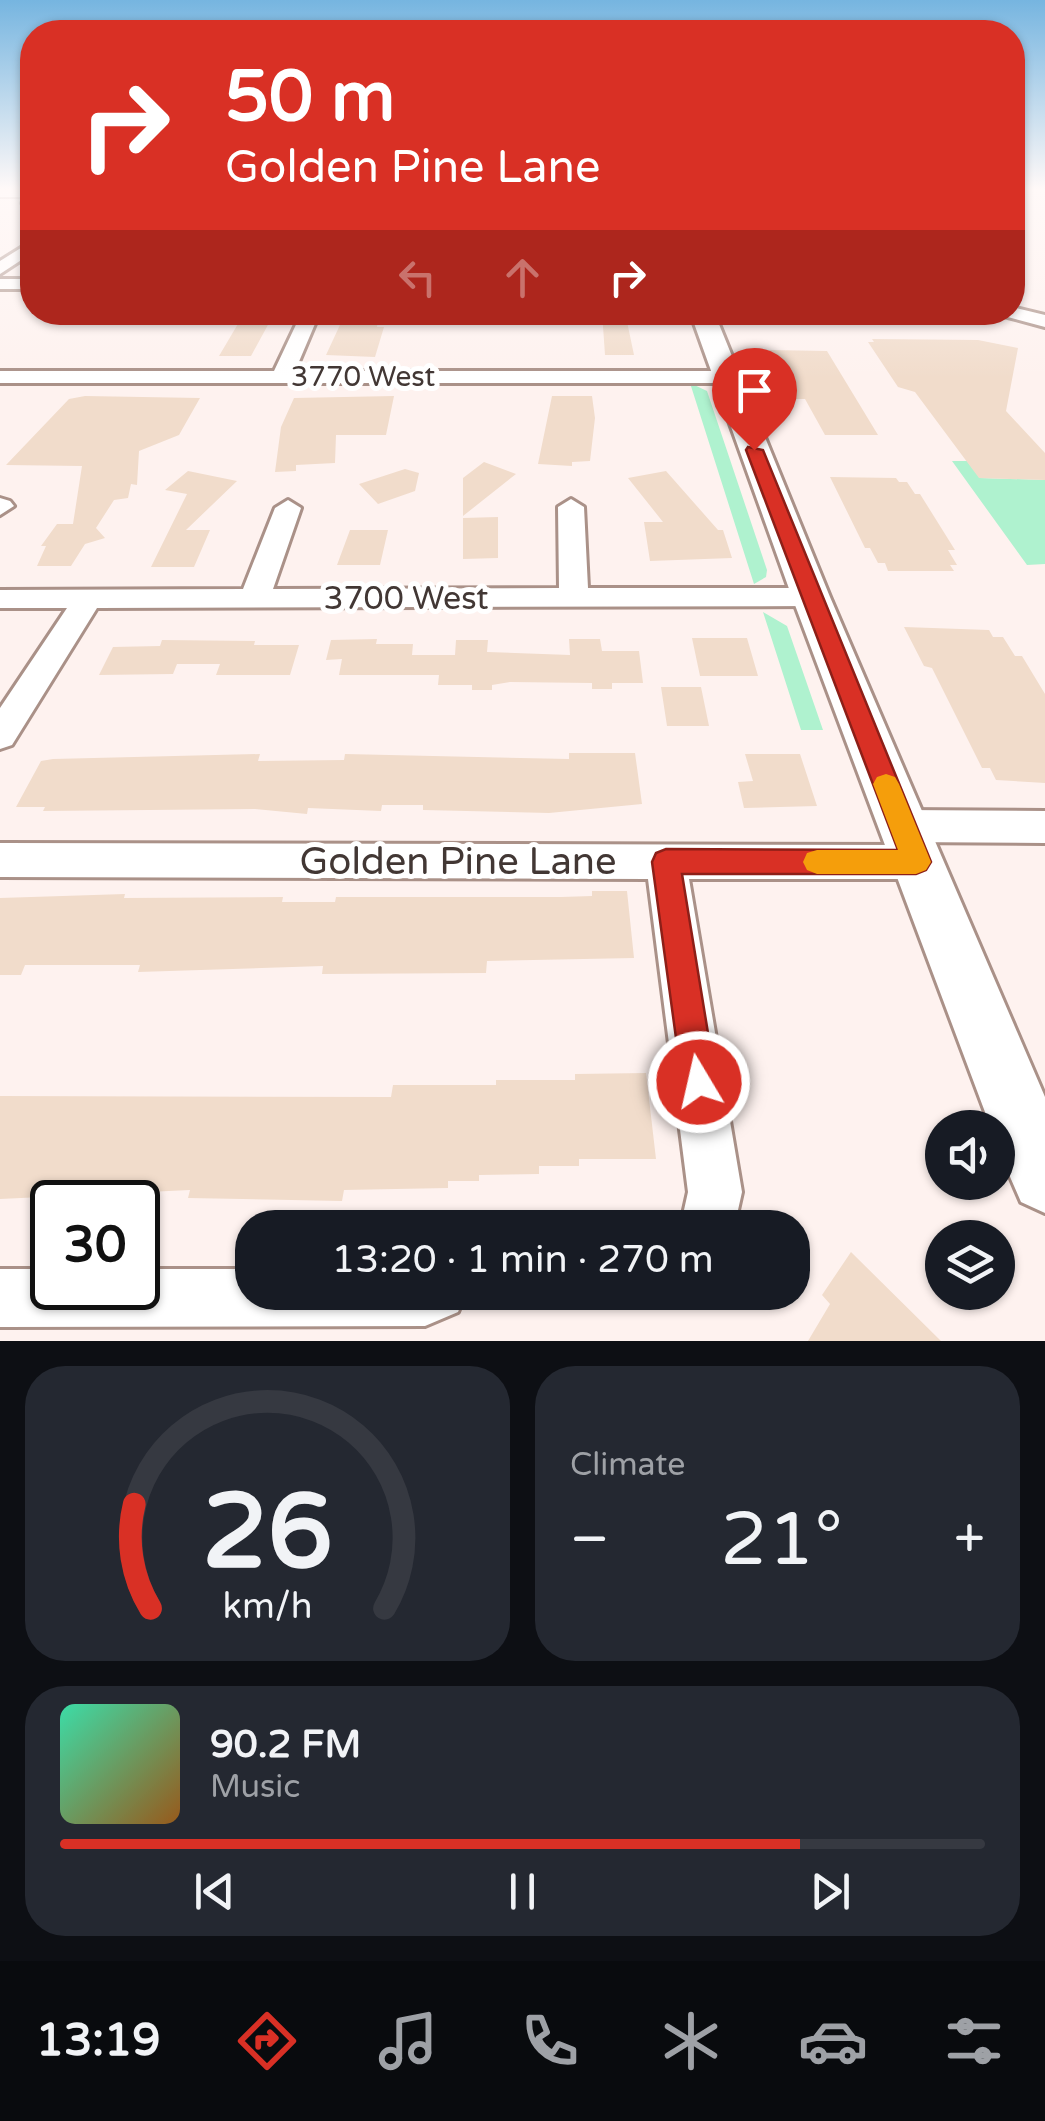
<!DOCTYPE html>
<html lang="en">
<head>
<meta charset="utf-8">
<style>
	body { margin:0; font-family:"Varela Round",sans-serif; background:#242831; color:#f1f3f6; height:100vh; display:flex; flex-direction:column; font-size:38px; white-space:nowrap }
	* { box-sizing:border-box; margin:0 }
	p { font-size:32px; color:#9ea1a6 }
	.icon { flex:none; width:55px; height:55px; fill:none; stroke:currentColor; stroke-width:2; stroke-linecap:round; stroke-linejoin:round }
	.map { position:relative; height:1341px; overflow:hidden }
	.drawer { display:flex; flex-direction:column; gap:25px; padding:25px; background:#0d0f14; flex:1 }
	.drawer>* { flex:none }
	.banner { position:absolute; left:20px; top:20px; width:1005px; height:305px; border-radius:40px; box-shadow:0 2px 8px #0004; background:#d93025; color:#fff; overflow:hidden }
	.controls { position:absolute; left:925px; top:1110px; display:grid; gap:20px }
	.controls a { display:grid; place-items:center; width:90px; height:90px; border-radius:50%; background:#171b24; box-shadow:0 2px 8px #0004; font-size:50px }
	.speed { position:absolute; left:30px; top:1180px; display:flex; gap:20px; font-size:50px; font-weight:700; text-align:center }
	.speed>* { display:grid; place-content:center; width:130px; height:130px; border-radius:50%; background:#171b24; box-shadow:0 2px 8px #0004; line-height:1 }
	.speed .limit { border:5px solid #111; border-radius:15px; background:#fff; color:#111 }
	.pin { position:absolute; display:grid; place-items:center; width:85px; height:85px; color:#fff; margin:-102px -42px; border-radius:50% 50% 50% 0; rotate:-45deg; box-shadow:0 0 10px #0007 }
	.pin .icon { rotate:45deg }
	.me { position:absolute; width:110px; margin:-55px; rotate:351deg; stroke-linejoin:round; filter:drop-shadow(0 0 8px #0008) }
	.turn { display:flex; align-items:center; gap:35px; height:210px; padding:0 40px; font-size:45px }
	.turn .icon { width:130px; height:130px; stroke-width:2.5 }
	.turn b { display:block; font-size:70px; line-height:85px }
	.lanes { display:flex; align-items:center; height:95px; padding:0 40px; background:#0003; justify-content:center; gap:50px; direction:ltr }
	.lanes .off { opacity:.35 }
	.big { font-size:75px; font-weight:600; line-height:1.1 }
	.drawer .tile { flex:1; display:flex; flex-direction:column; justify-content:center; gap:15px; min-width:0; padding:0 35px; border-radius:40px; background:#242831 }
	.drawer .dial { align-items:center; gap:0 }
	.dial svg { height:260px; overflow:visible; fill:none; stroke:#363941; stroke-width:7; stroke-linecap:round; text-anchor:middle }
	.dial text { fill:#f1f3f6; stroke:none }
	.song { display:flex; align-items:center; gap:30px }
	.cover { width:120px; height:120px; border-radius:15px; background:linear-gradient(135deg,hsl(160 70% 55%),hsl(30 70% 35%)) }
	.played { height:10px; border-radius:5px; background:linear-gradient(90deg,#d93025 80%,#363941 80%) }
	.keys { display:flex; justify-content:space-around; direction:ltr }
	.heat { display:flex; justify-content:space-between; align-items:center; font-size:55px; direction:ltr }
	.drawer .tiles { flex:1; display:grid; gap:25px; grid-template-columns:1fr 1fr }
	.tile:last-child { grid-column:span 2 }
	.trip { position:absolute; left:235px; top:1210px; width:575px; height:100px; border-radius:40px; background:#171b24; box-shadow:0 2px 8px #0004; font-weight:600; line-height:100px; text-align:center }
	.menu { display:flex; height:160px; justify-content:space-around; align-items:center; background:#090b0e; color:#9ea1a6 }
	.menu .icon { width:70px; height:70px }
	.menu .active { color:#d93025 }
	.menu b { font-size:45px; color:#f1f3f6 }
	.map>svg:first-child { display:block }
	.green { fill:#aff2cf }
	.building { fill:#f1dccb }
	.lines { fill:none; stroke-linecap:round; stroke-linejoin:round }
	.minor-casing { stroke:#aa9188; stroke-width:6 }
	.major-casing { stroke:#aa9188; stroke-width:6 }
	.highway-casing { stroke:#aa9188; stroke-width:4 }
	.minor { fill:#fff; fill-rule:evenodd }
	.major { fill:#fff; fill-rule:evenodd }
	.highway { fill:#fff; fill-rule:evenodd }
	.route { fill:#d93025; stroke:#8d1f18; stroke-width:2.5 }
	.slow { fill:#f59e0b }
	.labels { text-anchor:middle; stroke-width:10; stroke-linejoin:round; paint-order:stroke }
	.far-street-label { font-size:28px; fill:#423734; stroke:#fff }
	.street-label { font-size:32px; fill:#423734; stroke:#fff }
	.near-street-label { font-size:38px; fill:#423734; stroke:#fff }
</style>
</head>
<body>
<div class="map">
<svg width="1045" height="1341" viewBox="0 0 1045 1341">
	<rect width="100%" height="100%" fill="#fef2ef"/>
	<path class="green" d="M690,383L707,391L767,570L766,577L754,584Z
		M952,461H967L980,478L1045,480V564L1027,565Z
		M763,612L787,626L823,730H801Z"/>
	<path class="building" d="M245,312H275L251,356H219Z
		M346,312H379L377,327H384L375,357L326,355Z
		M602,312H625L634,355H605Z
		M872,339L978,340L1018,348L1006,411L1045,453V480L979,478L915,392L898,387L868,342H874Z
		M769,350L827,351L878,435H825L805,399H791Z
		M85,396L200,398L179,435L139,451L137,485L131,484L128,498L114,500L96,528L105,538L85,544L71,566H37L46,546H41L57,524H73L82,466L6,465L69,399Z
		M394,396L386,435H336L335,463L296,465V471L275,472L281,427L294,398Z
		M552,396H592L595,418L590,461L572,462V466L538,464Z
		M484,462L516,474L463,516V478Z
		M405,469L419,473L415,491L378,504L359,484Z
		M188,471L237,481L186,530H210L194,567H151L187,494L165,490Z
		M666,471L718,530H723L732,558L650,561L644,522H663L628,478Z
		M830,477L896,478L899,482H907L915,494H920L955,550H948L957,565H950L954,571H888L885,563H878L870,548H865Z
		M498,517V558L463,559V518Z
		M350,530H388L380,565H337Z
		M904,627L989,630L993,637H1003L1015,656H1022L1045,694V783L996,780L990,768H982L932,668L924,666Z
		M692,638H747L758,676H700Z
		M377,639L376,644H413L412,655H455L456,640H488L487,652L570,655L569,639H600L602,651H639L643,683H612V689H592V683L510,682L492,685V690H472V685H438L439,675H339L342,659L326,660L331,640Z
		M162,640L255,641L254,645H299L290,675H216L220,664H177L173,674L99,675L113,647L160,646Z
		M661,687H701L709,726H667Z
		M569,753H635L642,804L549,813L423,810V805H382L381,811L308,808L307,814L255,809L43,811L45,807H16L41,761L53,759L260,754L258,761L344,760L345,754L569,759Z
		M745,754H800L817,806L744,808L738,782L753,781Z
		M592,891H627L634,958L487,961L486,973L322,974L323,966L138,972L140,965H25L21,975H0V898L125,894L124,898L283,897L282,902H335L336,897H561L592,896Z
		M646,1073L656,1159H579V1166H539V1174L479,1175V1181H448V1188L344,1190L342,1201L188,1198L190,1190L0,1199V1096L391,1097L393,1085H496V1080H575V1074Z
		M851,1252L941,1341H808L830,1304L822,1295Z"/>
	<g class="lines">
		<defs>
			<path id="minor" d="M32,199V207L22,203L24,200Z
				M32,241V253L0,274V261Z
				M0,279H32V289H0Z
				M1012,307L1045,315V327L1004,316L1001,312H1012Z
				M302,312H320L295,371H726L736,377L726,383H0V371H274Z
				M0,498L10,501L14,506L0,515Z
				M571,499L584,507L588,588H811L821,590L826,597L821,604L811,606L97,608L12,745L0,749V708L67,608H0V590L243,589L275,508L288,500L301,508L273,589L559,588L558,507Z
				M902,810L1045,811V843L902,842L888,837L883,826L888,815Z
				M0,843L916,845L930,850L936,862L930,874L916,879H689L742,1192L734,1228H680L688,1192L648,879L0,877Z
				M0,1269H52V1288H138V1269H252V1292H466L458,1312L425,1326L0,1327Z"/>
			<path id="major" d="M690,312H714L830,597L1045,1097V1213L1021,1202C1011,1178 998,1154 998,1128H991L792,597Z"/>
			<path id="highway" d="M0,190H32V197H0Z"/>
		</defs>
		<use href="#minor" class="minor-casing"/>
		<use href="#major" class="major-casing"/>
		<use href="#highway" class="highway-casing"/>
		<use href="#minor" class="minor"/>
		<use href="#major" class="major"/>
		<use href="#highway" class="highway"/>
	</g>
	<linearGradient id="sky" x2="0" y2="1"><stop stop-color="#76b5e0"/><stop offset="0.5" stop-color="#fff9f8"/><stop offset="1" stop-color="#fff9f8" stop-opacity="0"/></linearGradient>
	<rect width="1045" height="378" fill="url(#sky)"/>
	<path class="route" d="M748,447L763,450L931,862L926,870L916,874H682L716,1082L711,1094L699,1099L687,1094L682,1082L652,862L656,853L666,849L898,850L746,450Z"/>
	<path class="slow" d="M886,774L895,777L899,784L931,862L926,870L916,874H817L807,870L803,862L807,853L817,850H898L873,784L877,777Z"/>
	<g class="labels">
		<g class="far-street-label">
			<text x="363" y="386">3770 West</text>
		</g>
		<g class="street-label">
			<text x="406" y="609">3700 West</text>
		</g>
		<g class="near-street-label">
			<text x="458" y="874">Golden Pine Lane</text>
		</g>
	</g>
</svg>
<div class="controls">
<a><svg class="icon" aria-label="sound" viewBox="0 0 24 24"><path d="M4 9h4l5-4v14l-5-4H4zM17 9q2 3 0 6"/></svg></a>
<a><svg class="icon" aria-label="layers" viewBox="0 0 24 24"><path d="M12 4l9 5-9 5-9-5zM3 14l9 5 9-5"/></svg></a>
</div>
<div class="speed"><div class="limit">30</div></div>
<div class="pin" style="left:754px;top:450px;background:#d93025"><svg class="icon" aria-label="arrive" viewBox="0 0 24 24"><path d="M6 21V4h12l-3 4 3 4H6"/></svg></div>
<svg class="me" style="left:699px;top:1082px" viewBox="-20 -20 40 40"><circle r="17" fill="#d93025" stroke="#fff" stroke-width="3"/><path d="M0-11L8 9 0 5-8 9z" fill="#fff"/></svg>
<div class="trip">13:20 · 1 min · 270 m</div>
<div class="banner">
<div class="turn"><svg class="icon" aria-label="right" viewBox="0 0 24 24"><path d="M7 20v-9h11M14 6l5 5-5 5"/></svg><div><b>50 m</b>Golden Pine Lane</div></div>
<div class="lanes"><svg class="icon off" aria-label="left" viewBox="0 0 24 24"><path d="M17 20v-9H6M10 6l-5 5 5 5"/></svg><svg class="icon off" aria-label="ahead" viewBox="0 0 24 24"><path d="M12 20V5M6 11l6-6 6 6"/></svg><svg class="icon" aria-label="right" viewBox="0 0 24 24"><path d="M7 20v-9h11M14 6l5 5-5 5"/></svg></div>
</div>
</div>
<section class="drawer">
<div class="tiles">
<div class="tile dial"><svg viewBox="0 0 100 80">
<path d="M14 69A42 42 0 1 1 86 69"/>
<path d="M14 69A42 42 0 0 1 9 37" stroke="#d93025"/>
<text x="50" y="56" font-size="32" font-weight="700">26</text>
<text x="50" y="72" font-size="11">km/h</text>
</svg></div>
<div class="tile"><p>Climate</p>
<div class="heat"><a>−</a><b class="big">21°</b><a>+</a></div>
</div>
<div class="tile">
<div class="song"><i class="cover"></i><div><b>90.2 FM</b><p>Music</p></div></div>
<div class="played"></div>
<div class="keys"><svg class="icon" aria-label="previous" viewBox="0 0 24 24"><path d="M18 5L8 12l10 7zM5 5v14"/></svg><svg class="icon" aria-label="pause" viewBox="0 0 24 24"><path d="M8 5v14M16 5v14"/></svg><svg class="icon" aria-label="next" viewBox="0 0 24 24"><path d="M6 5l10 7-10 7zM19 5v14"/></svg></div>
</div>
</div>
</section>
<nav class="menu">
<b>13:19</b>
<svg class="icon active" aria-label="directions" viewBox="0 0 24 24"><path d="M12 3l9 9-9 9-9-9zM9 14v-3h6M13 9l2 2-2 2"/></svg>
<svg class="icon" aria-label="music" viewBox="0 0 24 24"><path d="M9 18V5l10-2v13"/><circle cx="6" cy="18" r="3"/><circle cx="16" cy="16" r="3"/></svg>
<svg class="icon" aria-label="phone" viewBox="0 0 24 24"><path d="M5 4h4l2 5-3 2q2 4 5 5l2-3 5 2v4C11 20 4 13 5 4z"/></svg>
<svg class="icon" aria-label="climate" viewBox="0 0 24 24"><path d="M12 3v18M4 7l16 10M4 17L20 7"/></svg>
<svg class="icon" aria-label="car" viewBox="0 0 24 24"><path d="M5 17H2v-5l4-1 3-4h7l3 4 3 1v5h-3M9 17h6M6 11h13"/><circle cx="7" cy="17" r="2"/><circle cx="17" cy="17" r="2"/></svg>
<svg class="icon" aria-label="filters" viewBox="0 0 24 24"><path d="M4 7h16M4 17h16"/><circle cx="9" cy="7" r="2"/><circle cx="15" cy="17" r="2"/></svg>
</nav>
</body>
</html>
